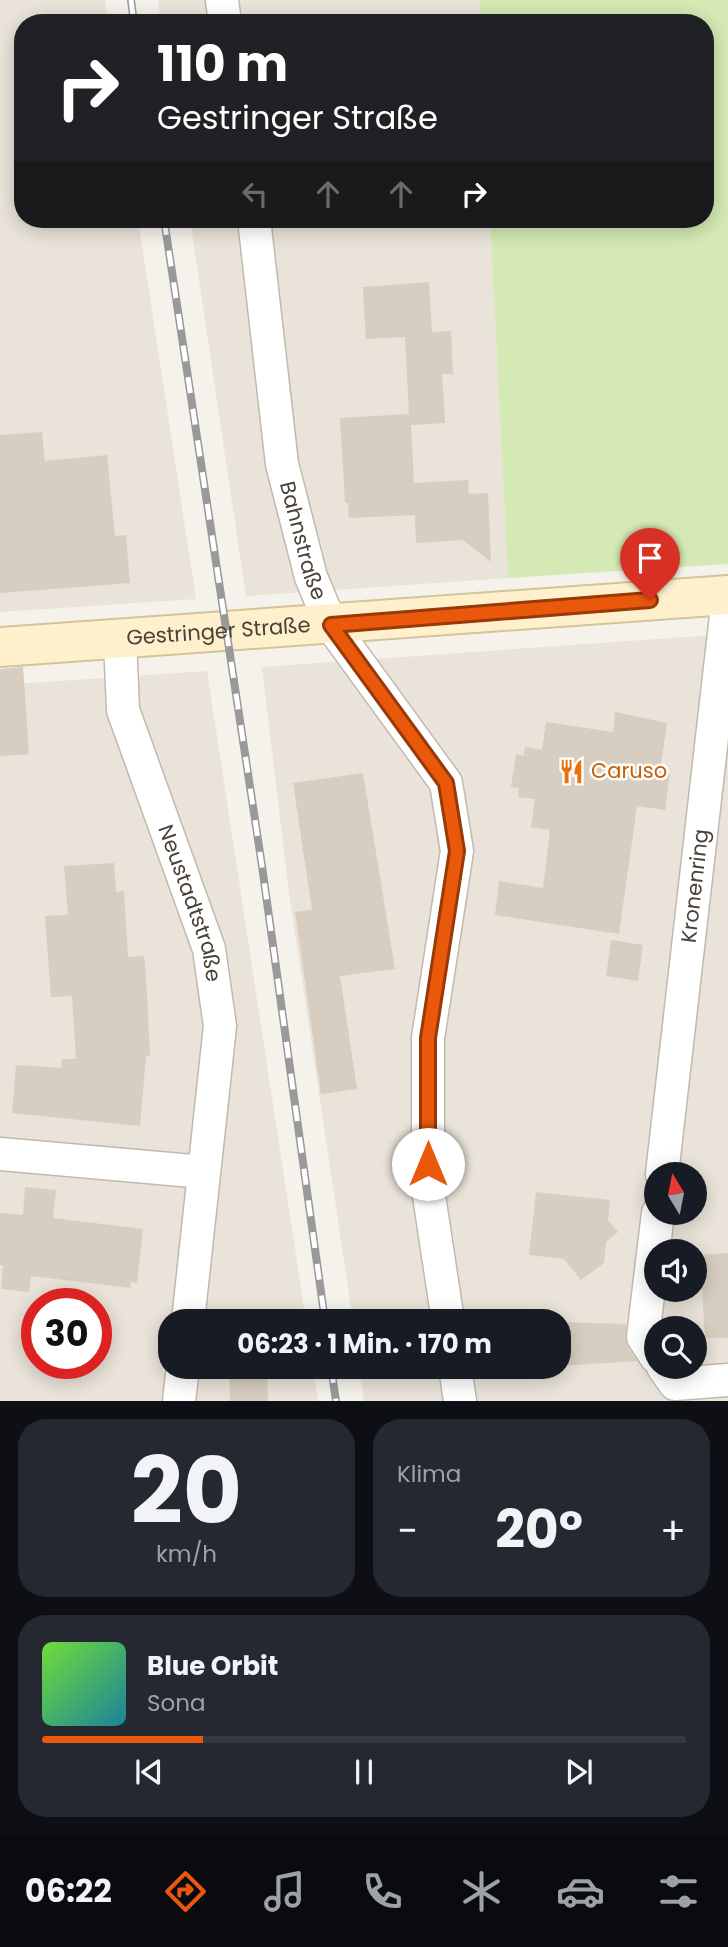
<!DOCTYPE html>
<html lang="de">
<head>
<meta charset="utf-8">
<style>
	body { margin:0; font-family:Poppins,sans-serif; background:#242831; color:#f1f3f6; height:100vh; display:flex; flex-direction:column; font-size:26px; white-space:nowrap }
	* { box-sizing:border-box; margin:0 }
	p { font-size:23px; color:#9ea1a6 }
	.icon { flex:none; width:38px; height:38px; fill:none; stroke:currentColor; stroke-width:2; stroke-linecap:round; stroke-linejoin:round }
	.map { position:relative; height:1401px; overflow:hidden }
	.panel { display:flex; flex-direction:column; gap:18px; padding:18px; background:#0d0f14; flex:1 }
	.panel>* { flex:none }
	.hud { position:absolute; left:14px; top:14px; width:700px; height:214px; border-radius:28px; box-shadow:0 4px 18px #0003; background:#202124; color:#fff; overflow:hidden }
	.needle { width:46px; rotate:350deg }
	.buttons { position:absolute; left:644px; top:1162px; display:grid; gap:14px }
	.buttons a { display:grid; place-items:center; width:63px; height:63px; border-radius:50%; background:#171b24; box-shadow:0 4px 18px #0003; font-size:35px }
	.speed { position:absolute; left:21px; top:1288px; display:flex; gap:14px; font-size:35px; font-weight:700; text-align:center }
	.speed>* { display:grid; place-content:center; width:91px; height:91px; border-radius:50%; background:#171b24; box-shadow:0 4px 18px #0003; line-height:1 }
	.speed .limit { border:10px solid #d22; background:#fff; color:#111 }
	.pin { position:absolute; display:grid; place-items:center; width:60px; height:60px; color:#fff; margin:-72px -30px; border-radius:50% 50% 50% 0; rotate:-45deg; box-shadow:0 0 7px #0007 }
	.pin .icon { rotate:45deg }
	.me { position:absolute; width:77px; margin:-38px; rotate:0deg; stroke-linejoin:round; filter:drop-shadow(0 0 5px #0008) }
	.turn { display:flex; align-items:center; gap:24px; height:147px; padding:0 28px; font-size:32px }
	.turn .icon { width:91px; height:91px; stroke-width:2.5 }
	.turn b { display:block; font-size:49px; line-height:60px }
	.lanes { display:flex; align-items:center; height:66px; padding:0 28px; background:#0003; justify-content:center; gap:35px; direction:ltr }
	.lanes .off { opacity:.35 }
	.big { font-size:52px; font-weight:700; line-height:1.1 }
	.panel .widget { flex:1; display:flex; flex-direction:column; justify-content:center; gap:10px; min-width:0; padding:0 24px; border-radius:28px; background:#242831 }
	.panel .dial { align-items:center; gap:0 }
	.dial b { font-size:91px; line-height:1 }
	.song { display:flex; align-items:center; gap:21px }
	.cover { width:84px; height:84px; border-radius:10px; background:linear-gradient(135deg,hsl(100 70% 55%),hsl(190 70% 35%)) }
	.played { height:7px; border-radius:4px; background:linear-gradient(90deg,#ea580c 25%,#363941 25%) }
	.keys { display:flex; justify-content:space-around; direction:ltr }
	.heat { display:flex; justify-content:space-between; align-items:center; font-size:38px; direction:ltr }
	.panel .tiles { flex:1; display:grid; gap:18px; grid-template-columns:1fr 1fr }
	.widget:last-child { grid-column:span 2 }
	.trip { position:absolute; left:158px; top:1309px; width:413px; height:70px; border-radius:28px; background:#171b24; box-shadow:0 4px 18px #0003; font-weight:700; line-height:70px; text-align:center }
	.menu { display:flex; height:112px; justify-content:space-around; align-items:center; background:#090b0e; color:#9ea1a6 }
	.menu .icon { width:49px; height:49px }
	.menu .selected { color:#ea580c }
	.menu b { font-size:32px; color:#f1f3f6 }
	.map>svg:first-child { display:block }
	.residential { fill:#e9e3d9; fill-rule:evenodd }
	.green { fill:#d4e9b4 }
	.building { fill:#d7cdc0 }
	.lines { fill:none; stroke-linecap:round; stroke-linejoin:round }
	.street-casing { stroke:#c1b9ad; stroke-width:35 }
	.secondary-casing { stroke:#d5c39a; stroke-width:42 }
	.street { stroke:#fff; stroke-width:32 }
	.secondary { stroke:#fef0cc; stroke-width:38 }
	.rail-casing { stroke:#999; stroke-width:8 }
	.rail { stroke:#fff; stroke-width:5; stroke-dasharray:16; stroke-linecap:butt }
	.route-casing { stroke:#983908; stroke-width:18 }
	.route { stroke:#ea580c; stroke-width:12 }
	.labels { text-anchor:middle; stroke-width:5; stroke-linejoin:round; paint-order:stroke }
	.street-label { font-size:21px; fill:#4a4238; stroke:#fff }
	.food-label { font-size:21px; fill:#c56008; stroke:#fff; text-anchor:start }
</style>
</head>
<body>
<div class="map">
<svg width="728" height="1401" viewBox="0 0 728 1401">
	<rect width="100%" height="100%" fill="#f5f2eb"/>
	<path class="residential" d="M0,0H105L108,23H23V219H138L196,599L0,612Z
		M158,0H479L480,23H161Z
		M190,219H490L508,578L246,596Z
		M728,634V1401H364L359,1367H558V1321H353L289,893L262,667ZM656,1174H695V1213H656ZM656,1251H695V1290H656ZM656,1328H695V1367H656Z
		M207,671L306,1321H170V1367H313L318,1401H0V685ZM37,1304H96V1363H37Z"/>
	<path class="green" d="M479,0H728V564L508,578L490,219H705V23H480Z"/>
	<path class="building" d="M429,282L432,332L451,331L453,374H442L445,423L411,425L414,483L468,480L469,494L488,493L491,562L463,540L416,543L415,515L349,518L348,503H345L340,418L409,414L405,337L366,339L363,287Z
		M42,432L45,461L107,455L115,536L126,535L130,583L0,593V435Z
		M23,667L29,754L0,756V669Z
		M615,712L667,723L660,772L670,773L665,810L637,806L619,934L495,915L499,881L543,888L550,830L531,827L535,799L518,797L519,788L511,787L516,754L524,756L525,747L542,750L546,722L613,732Z
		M363,773L395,969L340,976L357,1089L321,1094L295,912L312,910L293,783Z
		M114,863L116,892L124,891L128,957L144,956L146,976L150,1056H146L140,1126L12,1113L16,1065L61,1068L62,1059H76L72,996L51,997L45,916L68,915L64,866Z
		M611,940L643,945L638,981L606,976Z
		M25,1187L56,1190L53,1218L143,1229L137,1283L130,1282L131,1288L31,1276L29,1292L1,1289L3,1265H0V1213L23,1215Z
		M536,1192L610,1200L608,1220L618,1232L606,1242L604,1263L581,1280L564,1259L529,1255Z
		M728,1253V1338H705L700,1255Z
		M558,1322L626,1324L627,1346L637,1361L558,1366Z
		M229,1367H267L268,1401H230Z"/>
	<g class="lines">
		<defs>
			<g id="street">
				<path d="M222,0L225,23"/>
				<path id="s1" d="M254,219L282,464L311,577L331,625L446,783L457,851L428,1038V1189L448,1321"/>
				<path id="s2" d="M120,640L123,710L209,949L220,1026L188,1321"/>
				<path d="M0,1154L204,1172"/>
				<path id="s3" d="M662,1174L728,598"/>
				<path d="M656,1357L643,1337L658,1213"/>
				<path d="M455,1367L460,1401"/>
				<path d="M663,1367L675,1384L728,1380"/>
				<path d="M179,1401L183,1367"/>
			</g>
			<g id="secondary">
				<path id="s4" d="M0,647L728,595"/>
			</g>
		</defs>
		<use href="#street" class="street-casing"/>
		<use href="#secondary" class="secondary-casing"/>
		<use href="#street" class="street"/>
		<use href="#secondary" class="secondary"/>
		<defs>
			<path id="rail" d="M131,0L134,23
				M164,219L262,866L325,1321
				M331,1367L336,1401"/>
		</defs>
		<use href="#rail" class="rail-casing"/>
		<use href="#rail" class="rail"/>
	</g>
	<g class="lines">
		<defs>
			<path id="route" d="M428,1164V1038L457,851L446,783L331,625L650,600"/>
		</defs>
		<use href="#route" class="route-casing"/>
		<use href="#route" class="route"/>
	</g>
	<defs>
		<symbol id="restaurant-bare" viewBox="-9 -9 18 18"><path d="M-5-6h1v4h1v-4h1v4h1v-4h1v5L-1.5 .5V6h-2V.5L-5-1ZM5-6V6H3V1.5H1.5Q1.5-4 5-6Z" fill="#e8710a" stroke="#fff" stroke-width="2.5" paint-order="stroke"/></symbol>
	</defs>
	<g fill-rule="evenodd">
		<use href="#restaurant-bare" x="554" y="754" width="35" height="35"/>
	</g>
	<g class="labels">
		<g class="street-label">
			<text dy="7" stroke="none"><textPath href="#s1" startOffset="326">Bahnstraße</textPath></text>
			<text dy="7" stroke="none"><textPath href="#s4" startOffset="219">Gestringer Straße</textPath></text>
			<text dy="7" stroke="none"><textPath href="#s3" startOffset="290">Kronenring</textPath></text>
			<text dy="7" stroke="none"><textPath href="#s2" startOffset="275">Neustadtstraße</textPath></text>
		</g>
		<g class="food-label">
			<text x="591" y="778">Caruso</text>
		</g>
	</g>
</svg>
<div class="buttons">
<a><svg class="needle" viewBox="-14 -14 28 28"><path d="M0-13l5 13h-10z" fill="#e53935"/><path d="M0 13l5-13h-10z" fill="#9ea1a6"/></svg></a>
<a><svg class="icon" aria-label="sound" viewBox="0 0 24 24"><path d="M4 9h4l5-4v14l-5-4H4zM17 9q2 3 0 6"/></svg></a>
<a><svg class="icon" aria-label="search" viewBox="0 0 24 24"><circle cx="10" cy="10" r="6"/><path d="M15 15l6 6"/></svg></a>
</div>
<div class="speed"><div class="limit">30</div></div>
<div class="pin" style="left:650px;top:600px;background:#d93025"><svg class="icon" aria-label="arrive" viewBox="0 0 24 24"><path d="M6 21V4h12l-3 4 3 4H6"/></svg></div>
<svg class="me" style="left:428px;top:1164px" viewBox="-20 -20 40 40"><circle r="19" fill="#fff"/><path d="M0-13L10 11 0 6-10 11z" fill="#ea580c"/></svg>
<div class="trip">06:23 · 1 Min. · 170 m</div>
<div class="hud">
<div class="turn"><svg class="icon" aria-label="right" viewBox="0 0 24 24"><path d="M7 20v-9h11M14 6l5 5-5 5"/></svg><div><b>110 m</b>Gestringer Straße</div></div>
<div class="lanes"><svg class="icon off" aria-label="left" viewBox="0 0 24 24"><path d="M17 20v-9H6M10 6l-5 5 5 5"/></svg><svg class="icon off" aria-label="ahead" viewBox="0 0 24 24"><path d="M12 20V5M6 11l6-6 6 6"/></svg><svg class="icon off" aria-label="ahead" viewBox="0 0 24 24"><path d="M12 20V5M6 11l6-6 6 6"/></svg><svg class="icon" aria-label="right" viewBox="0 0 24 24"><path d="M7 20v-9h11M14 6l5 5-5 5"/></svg></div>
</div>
</div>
<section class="panel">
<div class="tiles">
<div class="widget dial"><b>20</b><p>km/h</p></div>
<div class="widget"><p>Klima</p>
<div class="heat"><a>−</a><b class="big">20°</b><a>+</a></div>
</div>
<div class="widget">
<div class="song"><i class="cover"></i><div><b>Blue Orbit</b><p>Sona</p></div></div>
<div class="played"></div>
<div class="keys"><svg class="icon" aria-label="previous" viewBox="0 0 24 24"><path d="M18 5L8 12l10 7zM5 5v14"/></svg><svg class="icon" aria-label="pause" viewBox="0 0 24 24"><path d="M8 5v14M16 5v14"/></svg><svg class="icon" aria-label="next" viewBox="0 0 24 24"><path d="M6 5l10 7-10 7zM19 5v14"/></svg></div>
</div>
</div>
</section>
<nav class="menu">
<b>06:22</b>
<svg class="icon selected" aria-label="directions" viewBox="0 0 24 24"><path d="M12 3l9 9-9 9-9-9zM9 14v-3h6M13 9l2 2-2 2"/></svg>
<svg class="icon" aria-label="music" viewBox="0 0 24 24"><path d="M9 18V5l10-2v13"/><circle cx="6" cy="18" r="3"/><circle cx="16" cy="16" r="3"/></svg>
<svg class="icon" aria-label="phone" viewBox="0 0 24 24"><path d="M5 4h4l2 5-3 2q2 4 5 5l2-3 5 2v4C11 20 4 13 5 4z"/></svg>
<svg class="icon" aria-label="climate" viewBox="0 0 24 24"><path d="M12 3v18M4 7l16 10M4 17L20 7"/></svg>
<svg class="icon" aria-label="car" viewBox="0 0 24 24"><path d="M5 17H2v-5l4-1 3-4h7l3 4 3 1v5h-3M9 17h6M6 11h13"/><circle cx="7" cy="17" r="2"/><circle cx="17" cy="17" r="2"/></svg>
<svg class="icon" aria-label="filters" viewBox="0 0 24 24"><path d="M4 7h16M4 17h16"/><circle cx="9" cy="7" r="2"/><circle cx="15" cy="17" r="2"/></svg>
</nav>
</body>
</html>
